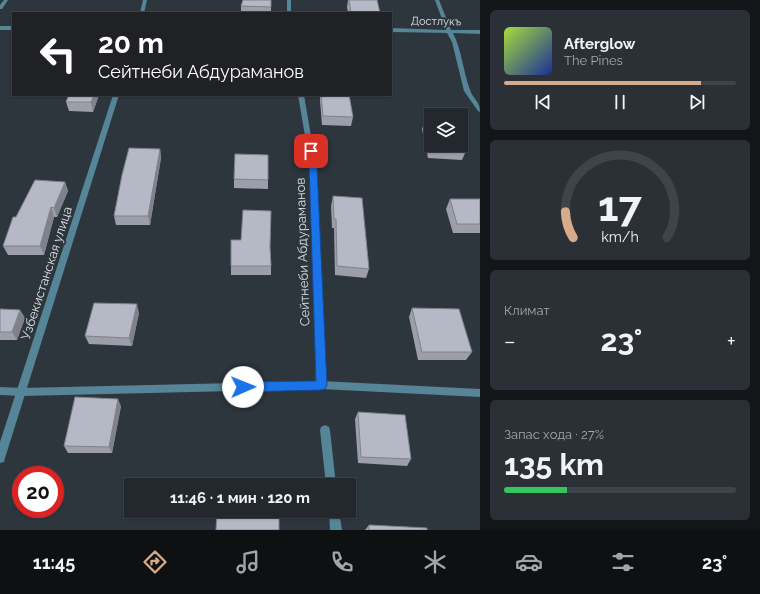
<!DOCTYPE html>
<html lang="ru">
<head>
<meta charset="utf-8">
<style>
	body { margin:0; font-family:Raleway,sans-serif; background:#2a3036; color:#f1f3f6; height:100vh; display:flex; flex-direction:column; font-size:15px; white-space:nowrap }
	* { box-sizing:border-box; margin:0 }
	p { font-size:13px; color:#a2a6aa }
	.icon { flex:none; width:22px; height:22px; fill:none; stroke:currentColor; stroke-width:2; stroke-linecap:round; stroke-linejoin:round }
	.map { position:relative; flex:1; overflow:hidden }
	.sheet { display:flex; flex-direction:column; gap:10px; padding:10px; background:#131619; width:280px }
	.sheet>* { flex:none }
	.guide { position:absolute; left:12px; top:12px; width:380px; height:84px; border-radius:0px; box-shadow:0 1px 3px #0004,0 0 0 1px #3f444a; background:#202124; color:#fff; overflow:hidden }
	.controls { position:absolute; left:424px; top:108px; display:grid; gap:8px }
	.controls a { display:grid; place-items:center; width:44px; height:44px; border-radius:0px; background:#22282e; box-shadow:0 1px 3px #0004,0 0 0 1px #3f444a; font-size:20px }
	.speed { position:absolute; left:12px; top:466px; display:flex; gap:8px; font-size:20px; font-weight:700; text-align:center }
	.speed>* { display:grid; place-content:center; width:52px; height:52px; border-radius:50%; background:#22282e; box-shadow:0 1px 3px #0004,0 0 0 1px #3f444a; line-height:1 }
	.speed .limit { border:6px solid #d22; background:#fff; color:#111 }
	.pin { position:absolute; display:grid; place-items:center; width:34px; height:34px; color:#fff; margin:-17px; border-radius:8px; box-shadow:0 2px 6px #0006 }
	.me { position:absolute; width:44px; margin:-22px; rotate:89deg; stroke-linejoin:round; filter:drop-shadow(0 0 3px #0008) }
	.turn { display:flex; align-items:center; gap:14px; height:84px; padding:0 20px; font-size:18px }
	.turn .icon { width:52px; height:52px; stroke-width:2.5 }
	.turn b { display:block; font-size:28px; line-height:34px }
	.big { font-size:30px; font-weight:700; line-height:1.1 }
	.sheet .widget { flex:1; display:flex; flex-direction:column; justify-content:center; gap:6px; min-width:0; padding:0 14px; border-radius:6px; background:#2a3036 }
	.sheet .dial { align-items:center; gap:0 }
	.dial svg { height:104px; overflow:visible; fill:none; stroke:#3f444a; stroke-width:7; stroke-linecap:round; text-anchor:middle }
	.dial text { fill:#f1f3f6; stroke:none }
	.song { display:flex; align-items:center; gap:12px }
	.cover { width:48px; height:48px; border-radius:6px; background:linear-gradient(135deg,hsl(80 70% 55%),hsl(230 70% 35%)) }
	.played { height:4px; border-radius:2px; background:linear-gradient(90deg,#d6ab8b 85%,#3f444a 85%) }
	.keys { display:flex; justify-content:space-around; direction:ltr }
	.heat { display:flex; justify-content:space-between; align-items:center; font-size:22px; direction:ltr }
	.charge { height:6px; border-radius:3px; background:linear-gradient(90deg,#34c759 27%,#3f444a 0) }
	.trip { position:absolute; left:124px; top:478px; width:232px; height:40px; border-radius:0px; background:#22282e; box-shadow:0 1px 3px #0004,0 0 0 1px #3f444a; font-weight:700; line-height:40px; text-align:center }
	.dock { display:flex; height:64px; justify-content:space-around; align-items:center; background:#0e1012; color:#a2a6aa }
	.dock .icon { width:28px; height:28px }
	.dock .current { color:#d6ab8b }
	.dock b { font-size:18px; color:#f1f3f6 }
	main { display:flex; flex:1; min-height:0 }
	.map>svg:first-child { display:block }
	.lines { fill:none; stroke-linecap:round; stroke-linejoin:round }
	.service { fill:#558597; fill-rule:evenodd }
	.minor { fill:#558597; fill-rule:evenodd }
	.wall { fill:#9c9faa }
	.shaded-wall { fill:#7f828b }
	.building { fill:#b5b9c6; stroke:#7f828b }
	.route { fill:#1a73e8; stroke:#114b97 }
	.labels { text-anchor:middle; stroke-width:4; stroke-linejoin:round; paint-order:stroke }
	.far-street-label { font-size:11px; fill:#dbe1e6; stroke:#2d353d }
	.street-label { font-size:13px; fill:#dbe1e6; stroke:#2d353d }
</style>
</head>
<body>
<main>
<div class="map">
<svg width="480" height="530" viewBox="0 0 480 530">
	<rect width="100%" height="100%" fill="#2d353d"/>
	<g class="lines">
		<path class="service" d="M321,381L480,389V397L321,389L22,396L0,395V387L22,388Z"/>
		<path class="minor" d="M4,0H8L2,9H0V5Z
			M143,0H147L144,13H140Z
			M287,0H291V13H287Z
			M435,0H439L451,30H480V34L453,33C462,51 463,71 470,90C473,99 480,101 480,112L478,111L464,91L452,42L447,33L391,32V28L446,30Z
			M0,26H13V30H0Z
			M113,95H119L5,458L4,462L0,463V442Z
			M298,95H304L316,165L326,385L324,388L321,389L318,388L316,385L310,165Z
			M325,425L329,427L330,430L336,485H326L320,430L321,427Z
			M329,511H339L342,530H330Z"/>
	</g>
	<path class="wall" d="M348,0H377L380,13H348L347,7Z
		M241,6L271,7V13H241Z
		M69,95H99L93,112L69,111L66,102Z
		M320,95H349L353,117L351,126L322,125L320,101Z
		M425,120L466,151L462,160L428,158L422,129Z
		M160,149L161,158L150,225H116L114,216Z
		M234,179L268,180V189L234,188Z
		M65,182L68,191L57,217H54L44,255H8L3,246L16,217Z
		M333,196L369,269L366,278L335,275L334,228H332L331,206Z
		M450,199H480V233H453L446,209Z
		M231,240L270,247L271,266V275H231Z
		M412,308L472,352L466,360H418L409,317Z
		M0,309L20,310L25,318L17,340H0Z
		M139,313L132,346L89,344L85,336Z
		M121,406L112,453H68L64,446Z
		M358,412L411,459L407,466L358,463L355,419Z
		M369,525L427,530H365Z"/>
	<path class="shaded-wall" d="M94,95H99L93,112L91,102Z
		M160,149L161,158L150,225L148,216Z
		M65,182L68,191L57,217L54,208Z
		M51,207L54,217L44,255L40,246Z
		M137,304L139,313L132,346L129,338Z
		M20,310L25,318L17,340L12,332Z
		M118,399L121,406L112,453L109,447Z"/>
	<path class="building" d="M243,0H271V7L241,6Z
		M349,0H377L380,13H351Z
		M69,95H94L91,102H66Z
		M321,95H349L353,117L323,116Z
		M425,120H431V145H461V133L466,151L432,149Z
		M129,148L160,149L148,216H114L122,175Z
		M235,154L268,155V180L234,179Z
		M35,180L65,182L54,208L51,207L40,246H3L13,217H16Z
		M333,196L362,198L369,269L337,266L336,219H334Z
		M450,199H480V224H457Z
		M243,210L271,211L270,247L271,266H231V240H241Z
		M94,303L137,304L129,338L85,336Z
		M412,308L459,309L472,352H422Z
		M0,309L20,310L12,332H0Z
		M75,397L118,399L109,447L64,446Z
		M358,412L405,415L411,459L361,457Z
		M217,511L279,514V530H216Z
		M369,525L427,528V530H369Z"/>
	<path class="route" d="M311,149L314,151L317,166L327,385L325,389L321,390L243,392L239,391L237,387L239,384L243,382L316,381L309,166L307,151Z"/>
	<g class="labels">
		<g class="far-street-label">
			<text transform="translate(436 21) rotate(1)" y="4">Достлукъ</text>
		</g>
		<g class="street-label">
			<text transform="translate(302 252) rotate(-92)" y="5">Сейтнеби Абдураманов</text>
			<text transform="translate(46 273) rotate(-72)" y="5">Узбекистанская улица</text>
		</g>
	</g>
</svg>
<div class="controls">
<a><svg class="icon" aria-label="layers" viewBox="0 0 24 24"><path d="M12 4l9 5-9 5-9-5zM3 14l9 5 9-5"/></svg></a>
</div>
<div class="speed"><div class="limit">20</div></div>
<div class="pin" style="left:311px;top:151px;background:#d93025"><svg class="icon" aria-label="arrive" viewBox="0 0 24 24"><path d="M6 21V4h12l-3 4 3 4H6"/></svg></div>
<svg class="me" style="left:243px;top:387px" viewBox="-20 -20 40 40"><circle r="19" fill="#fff"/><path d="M0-13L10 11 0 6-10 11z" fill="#1a73e8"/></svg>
<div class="trip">11:46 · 1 мин · 120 m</div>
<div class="guide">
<div class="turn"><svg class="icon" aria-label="left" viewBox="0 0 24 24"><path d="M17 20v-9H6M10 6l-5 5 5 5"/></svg><div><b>20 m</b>Сейтнеби Абдураманов</div></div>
</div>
</div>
<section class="sheet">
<div class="widget">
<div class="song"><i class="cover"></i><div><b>Afterglow</b><p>The Pines</p></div></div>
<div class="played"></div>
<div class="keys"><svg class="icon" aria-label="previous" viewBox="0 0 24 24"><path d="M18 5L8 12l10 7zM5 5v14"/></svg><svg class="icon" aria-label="pause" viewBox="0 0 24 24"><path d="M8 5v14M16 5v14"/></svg><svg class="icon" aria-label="next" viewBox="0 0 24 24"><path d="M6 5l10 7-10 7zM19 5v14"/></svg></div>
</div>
<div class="widget dial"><svg viewBox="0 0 100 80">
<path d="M14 69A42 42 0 1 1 86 69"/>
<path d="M14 69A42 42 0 0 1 8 49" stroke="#d6ab8b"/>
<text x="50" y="56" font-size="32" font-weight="700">17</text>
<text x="50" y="72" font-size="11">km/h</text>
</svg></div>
<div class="widget"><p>Климат</p>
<div class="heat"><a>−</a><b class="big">23°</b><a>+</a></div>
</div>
<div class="widget"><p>Запас хода · 27%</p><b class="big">135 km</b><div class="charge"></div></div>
</section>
</main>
<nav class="dock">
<b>11:45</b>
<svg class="icon current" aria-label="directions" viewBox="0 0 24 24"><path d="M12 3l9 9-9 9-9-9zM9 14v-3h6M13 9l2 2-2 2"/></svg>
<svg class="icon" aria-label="music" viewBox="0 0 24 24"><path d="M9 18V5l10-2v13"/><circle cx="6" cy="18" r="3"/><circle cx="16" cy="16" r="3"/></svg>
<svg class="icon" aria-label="phone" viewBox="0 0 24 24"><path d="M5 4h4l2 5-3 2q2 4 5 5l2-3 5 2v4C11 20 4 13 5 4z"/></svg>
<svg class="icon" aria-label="climate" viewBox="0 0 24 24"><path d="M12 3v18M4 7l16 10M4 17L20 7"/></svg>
<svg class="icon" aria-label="car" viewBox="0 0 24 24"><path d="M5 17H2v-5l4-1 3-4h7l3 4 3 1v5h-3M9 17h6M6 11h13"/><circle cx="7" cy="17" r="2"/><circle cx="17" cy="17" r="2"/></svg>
<svg class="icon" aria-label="filters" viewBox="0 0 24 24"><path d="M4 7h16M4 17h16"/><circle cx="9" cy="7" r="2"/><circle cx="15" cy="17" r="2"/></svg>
<b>23°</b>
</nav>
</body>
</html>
